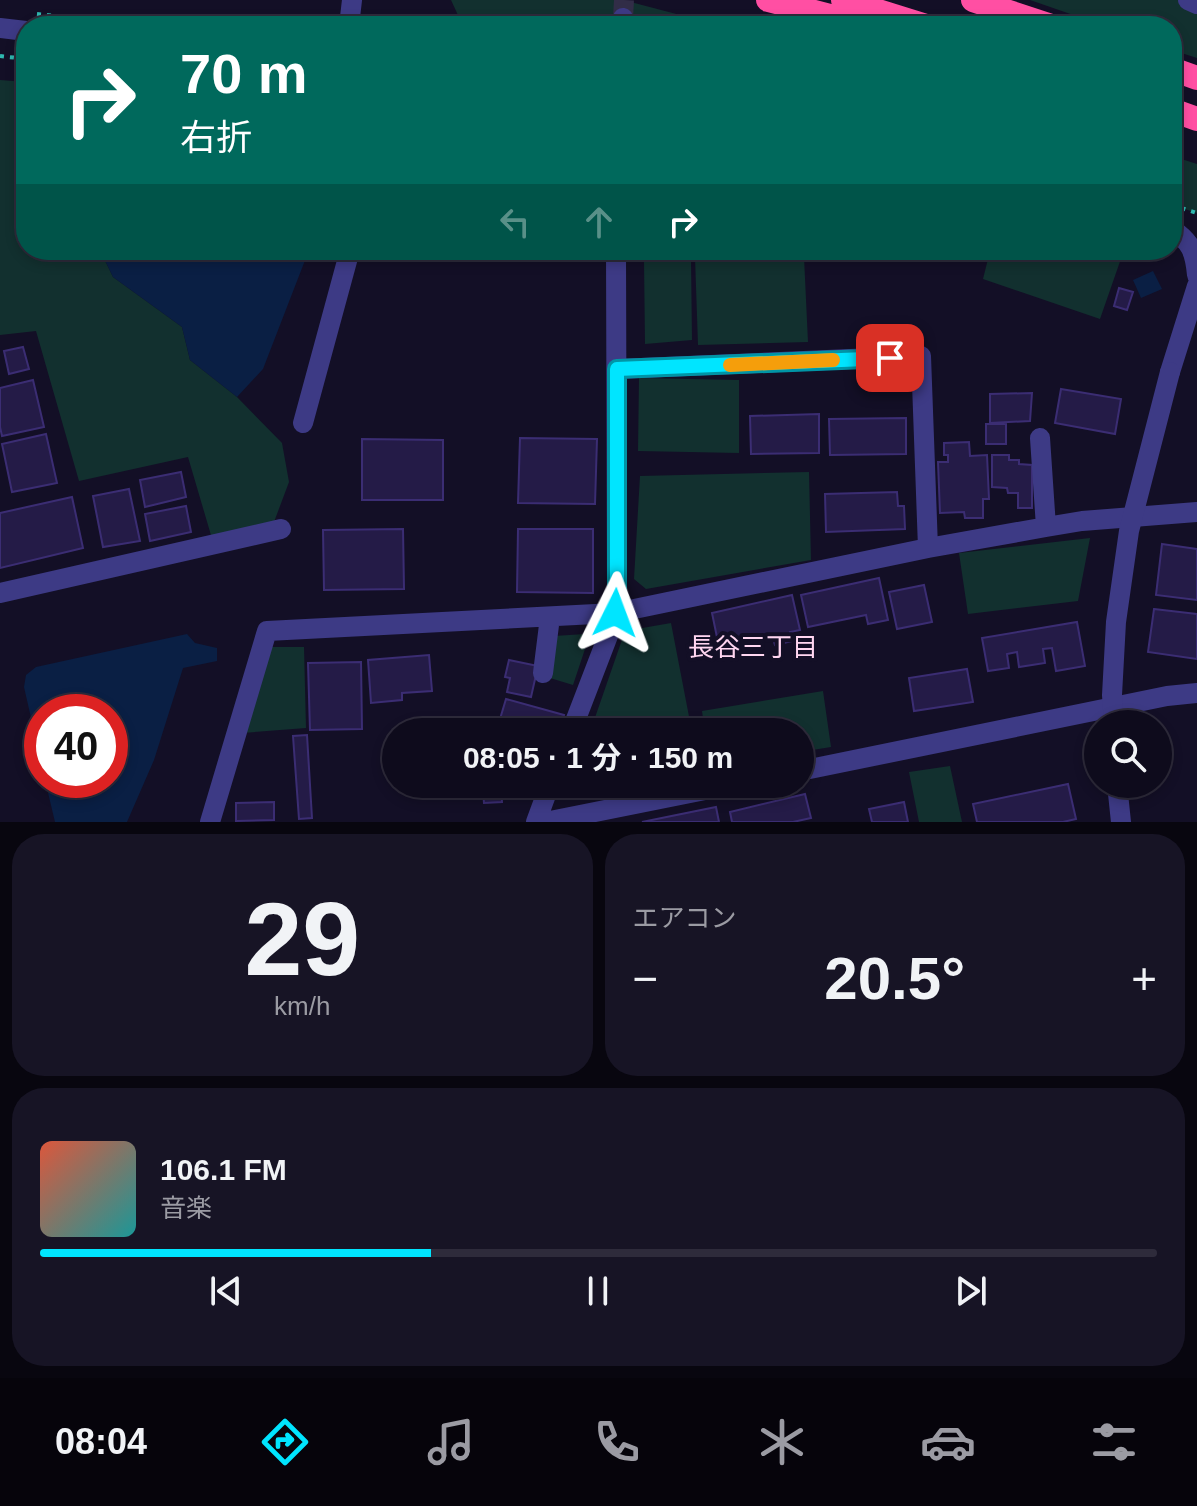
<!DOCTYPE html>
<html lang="ja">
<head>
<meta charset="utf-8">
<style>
	body { margin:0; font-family:Helvetica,"Noto Sans JP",sans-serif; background:#171425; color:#f1f3f6; height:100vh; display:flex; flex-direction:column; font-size:30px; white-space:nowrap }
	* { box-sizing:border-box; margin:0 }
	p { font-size:26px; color:#9b9ba3 }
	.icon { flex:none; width:44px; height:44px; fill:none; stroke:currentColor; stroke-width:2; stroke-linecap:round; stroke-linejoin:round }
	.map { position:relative; height:822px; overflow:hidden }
	.side { display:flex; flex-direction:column; gap:12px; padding:12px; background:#08060f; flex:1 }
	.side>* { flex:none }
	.top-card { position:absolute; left:16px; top:16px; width:1166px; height:244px; border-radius:32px; box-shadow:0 4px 12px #0003,0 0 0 2px #2e2b3b; background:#00695c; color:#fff; overflow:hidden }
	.fabs { position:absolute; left:1084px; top:710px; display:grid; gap:16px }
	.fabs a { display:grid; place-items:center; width:88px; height:88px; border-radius:50%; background:#0e0b1c; box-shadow:0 4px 12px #0003,0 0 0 2px #2e2b3b; font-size:40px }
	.speed { position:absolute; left:24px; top:694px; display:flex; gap:16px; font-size:40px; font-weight:700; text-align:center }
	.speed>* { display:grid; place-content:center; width:104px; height:104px; border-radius:50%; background:#0e0b1c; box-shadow:0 4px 12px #0003,0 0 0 2px #2e2b3b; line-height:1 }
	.speed .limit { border:12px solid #d22; background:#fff; color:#111 }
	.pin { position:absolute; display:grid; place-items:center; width:68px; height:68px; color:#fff; margin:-34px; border-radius:16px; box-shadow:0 4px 12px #0006 }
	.me { position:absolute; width:88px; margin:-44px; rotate:3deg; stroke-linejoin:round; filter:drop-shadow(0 0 6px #0008) }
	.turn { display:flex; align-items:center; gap:28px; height:168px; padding:0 32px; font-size:36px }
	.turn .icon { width:104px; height:104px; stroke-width:2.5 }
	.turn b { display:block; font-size:56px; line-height:68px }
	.lanes { display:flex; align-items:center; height:76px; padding:0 32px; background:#0003; justify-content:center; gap:40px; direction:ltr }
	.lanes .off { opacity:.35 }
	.big { font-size:60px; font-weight:700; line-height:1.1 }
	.side .widget { flex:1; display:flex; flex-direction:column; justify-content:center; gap:12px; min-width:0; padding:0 28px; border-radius:32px; background:#171425 }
	.side .dial { align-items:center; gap:0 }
	.dial b { font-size:104px; line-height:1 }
	.song { display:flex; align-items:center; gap:24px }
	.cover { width:96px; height:96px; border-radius:12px; background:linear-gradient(135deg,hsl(10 70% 55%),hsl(180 70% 35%)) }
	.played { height:8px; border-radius:4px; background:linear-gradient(90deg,#00e5ff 35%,#2e2b3b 35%) }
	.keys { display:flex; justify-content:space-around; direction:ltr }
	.heat { display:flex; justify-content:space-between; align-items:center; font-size:44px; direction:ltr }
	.side .tiles { flex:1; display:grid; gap:12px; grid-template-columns:1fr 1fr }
	.widget:last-child { grid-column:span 2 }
	.trip { position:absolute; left:382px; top:718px; width:432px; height:80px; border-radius:40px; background:#0e0b1c; box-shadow:0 4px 12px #0003,0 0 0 2px #2e2b3b; font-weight:700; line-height:80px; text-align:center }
	.dock { display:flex; height:128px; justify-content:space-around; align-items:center; background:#06040b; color:#9b9ba3 }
	.dock .icon { width:56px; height:56px }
	.dock .on { color:#00e5ff }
	.dock b { font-size:36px; color:#f1f3f6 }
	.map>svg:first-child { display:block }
	.green { fill:#12302f }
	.water { fill:#0a1f44 }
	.building { fill:#241b47; stroke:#3b2d73; stroke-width:2 }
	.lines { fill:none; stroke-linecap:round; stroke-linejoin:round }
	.minor-tunnel { stroke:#312d47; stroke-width:20; stroke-dasharray:20 10; stroke-linecap:butt }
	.path { stroke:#2fb8b0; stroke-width:4; stroke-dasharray:4 6; stroke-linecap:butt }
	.minor { stroke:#3d3a85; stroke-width:20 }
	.highway { stroke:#ff4fa3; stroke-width:24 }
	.minor-bridge { stroke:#3d3a85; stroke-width:20 }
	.route-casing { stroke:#0095a6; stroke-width:20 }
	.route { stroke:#00e5ff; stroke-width:14 }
	.slow { stroke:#f59e0b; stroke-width:14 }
	.labels { text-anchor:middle; stroke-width:8; stroke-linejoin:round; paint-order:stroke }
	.neighbourhood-label { font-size:26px; fill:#ffd6f0; stroke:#130f26 }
</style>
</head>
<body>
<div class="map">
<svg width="1197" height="822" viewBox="0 0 1197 822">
	<rect width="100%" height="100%" fill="#130f26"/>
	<path class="green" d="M451,0H623L722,26H463Z
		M1030,0H1181L1197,6V58L1172,50V26H1105Z
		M0,80L26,82V160L24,162L26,164V250H100L113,277L182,327L190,360L237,397L282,443L289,482L271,530L213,542L188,457L79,481L36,331L0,335Z
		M1172,156L1197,164V213L1172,205Z
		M1022,250H1124L1100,319L983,279L989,255L1016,261Z
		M695,257H804L808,342L698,345Z
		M691,259L692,340L645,344L644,261Z
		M639,378L739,380V453L638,451Z
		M809,472L811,560L646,589L634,579L640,476Z
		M1090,538L1078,601L968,614L959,553Z
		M671,623L692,732H590L625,631Z
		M585,634L588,640L573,685L550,678L554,636Z
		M272,647H304L306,728L242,733Z
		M823,691L831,747L800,752V732H705L702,711Z
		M950,766L962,822H919L909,772Z
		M573,784H639L569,796Z"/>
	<path class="water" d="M100,250H309L263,369L237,397L190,360L182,327L113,277Z
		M1153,271L1162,289L1141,298L1133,280Z
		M187,634L195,643L217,648V661L183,668L154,760L127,822H55L45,780H110V712H42V766L24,687L26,675L36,667Z"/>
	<path class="building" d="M1119,288L1133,292L1127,310L1114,306Z
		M23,347L29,369L9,374L4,351Z
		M33,380L44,427L2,436L0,427V388Z
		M1061,389L1121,399L1115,434L1055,423Z
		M1032,393L1030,421L990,423V394Z
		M819,414V453L751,454L750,416Z
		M906,418V454L830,455L829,419Z
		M986,424H1006V444H986Z
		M46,434L57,483L12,492L2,444Z
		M520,438L597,439L595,504L518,503Z
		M362,439L443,440V500H362Z
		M969,442L970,456L987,455L989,499H983V518H965L964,512L940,513L938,462H948V455H944V443Z
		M992,455H1009V460H1019V464L1032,465V508H1018V493H1008L1007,488L992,487Z
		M181,472L186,497L145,507L140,480Z
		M129,489L140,541L103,547L93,496Z
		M897,492L898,506H904L905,529L826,532L825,494Z
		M72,497L83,548L0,568V513Z
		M186,506L191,532L150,541L145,514Z
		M403,529L404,589L324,590L323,530Z
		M518,529H593V593L517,592Z
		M1162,544L1197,549V600L1156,595Z
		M879,578L888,620L868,624L866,615L808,627L801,595Z
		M924,585L932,622L897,629L889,592Z
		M792,595L800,630L790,632L792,641L775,645L772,635L719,647L712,613Z
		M1154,609L1197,614V659L1148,652Z
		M1077,622L1085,666L1056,671L1052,648L1043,649L1045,663L1019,667L1017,652L1007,654L1009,668L988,671L982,638Z
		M429,655L432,691L402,693V700L371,703L368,660Z
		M509,660L538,666L531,697L507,692L510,678L505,677Z
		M361,662L362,729L310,730L308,663Z
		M967,669L973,702L914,711L909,678Z
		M506,699L564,715L559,732H510L513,722L500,719Z
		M307,735L312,818L299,819L293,736Z
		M437,784H501L502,802L484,803L483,791L437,794Z
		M1068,784L1076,819L1063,822H977L973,804Z
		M805,794L811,818L793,822H732L730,812Z
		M274,802V820L236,821V803Z
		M904,802L908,822H872L869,809Z
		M716,807L719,822H642Z"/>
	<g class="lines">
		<path class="minor-tunnel" d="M623,18L624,0"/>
		<path class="path" d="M37,14L150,26
			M0,56L26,59
			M1172,205L1197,213"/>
		<path class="minor" d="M1188,0L1197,4
			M349,26L352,0
			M622,26L623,18
			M0,28L26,31
			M1172,229C1191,242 1195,252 1197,275
			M617,369L921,356L928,548
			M1170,372L1197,286
			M303,423L350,250
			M1040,438L1046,527
			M0,593L281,529
			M543,673L550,617
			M571,732L611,628L617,593L616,250
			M800,771L1167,696L1197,693
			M1117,784L1121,822
			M210,822L267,631L615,613L928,548L1046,527L1082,521L1197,512
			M536,822L550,784
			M545,822L735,784"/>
		<path class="highway" d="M768,0L869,26
			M843,0L926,26
			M973,0L1051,26
			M1172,69L1197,78
			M1172,110L1197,119"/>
		<path class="minor-bridge" d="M1114,724L1112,695L1116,622L1129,531L1170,372"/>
	</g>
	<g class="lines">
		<defs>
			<path id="route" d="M615,613L617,593V369L890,358"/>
		</defs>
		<use href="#route" class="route-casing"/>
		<use href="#route" class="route"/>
		<path class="slow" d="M730,365L833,360"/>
	</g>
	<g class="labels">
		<g class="neighbourhood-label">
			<text x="753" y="656">長谷三丁目</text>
		</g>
	</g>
</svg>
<div class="fabs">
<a><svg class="icon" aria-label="search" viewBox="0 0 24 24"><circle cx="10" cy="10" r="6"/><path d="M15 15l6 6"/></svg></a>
</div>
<div class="speed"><div class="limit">40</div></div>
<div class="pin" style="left:890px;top:358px;background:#d93025"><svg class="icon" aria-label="arrive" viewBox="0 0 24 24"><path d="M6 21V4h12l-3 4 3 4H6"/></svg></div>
<svg class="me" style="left:615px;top:613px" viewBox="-20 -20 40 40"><path d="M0-17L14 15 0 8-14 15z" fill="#00e5ff" stroke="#fff" stroke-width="4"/></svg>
<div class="trip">08:05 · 1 分 · 150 m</div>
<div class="top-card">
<div class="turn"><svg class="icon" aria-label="right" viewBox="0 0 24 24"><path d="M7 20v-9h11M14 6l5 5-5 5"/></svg><div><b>70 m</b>右折</div></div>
<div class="lanes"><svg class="icon off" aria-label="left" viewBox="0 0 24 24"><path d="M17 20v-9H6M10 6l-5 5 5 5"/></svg><svg class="icon off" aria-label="ahead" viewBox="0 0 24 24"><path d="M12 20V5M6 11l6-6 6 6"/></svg><svg class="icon" aria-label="right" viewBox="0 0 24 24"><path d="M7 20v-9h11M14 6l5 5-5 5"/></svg></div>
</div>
</div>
<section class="side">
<div class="tiles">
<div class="widget dial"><b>29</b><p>km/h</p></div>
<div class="widget"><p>エアコン</p>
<div class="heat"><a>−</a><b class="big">20.5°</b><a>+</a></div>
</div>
<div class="widget">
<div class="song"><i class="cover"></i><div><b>106.1 FM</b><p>音楽</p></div></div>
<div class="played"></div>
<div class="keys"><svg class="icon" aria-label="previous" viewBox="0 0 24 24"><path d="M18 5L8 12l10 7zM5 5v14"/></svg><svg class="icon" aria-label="pause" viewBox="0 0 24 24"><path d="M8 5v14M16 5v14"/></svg><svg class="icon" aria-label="next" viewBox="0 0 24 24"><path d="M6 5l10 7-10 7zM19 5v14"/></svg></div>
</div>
</div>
</section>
<nav class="dock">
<b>08:04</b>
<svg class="icon on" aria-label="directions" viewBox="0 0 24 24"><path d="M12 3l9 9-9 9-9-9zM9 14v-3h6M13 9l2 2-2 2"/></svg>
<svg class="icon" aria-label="music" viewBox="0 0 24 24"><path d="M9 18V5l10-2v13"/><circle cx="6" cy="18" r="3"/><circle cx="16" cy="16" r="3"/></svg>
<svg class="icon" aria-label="phone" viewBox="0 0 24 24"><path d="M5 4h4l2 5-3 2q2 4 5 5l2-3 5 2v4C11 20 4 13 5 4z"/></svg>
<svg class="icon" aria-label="climate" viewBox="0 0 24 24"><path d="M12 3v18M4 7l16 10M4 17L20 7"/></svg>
<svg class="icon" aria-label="car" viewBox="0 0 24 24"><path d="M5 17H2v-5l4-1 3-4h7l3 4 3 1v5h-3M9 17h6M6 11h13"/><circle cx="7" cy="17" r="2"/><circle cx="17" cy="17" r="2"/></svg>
<svg class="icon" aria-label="filters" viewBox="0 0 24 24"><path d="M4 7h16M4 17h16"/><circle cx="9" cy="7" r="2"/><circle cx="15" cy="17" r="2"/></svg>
</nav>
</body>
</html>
